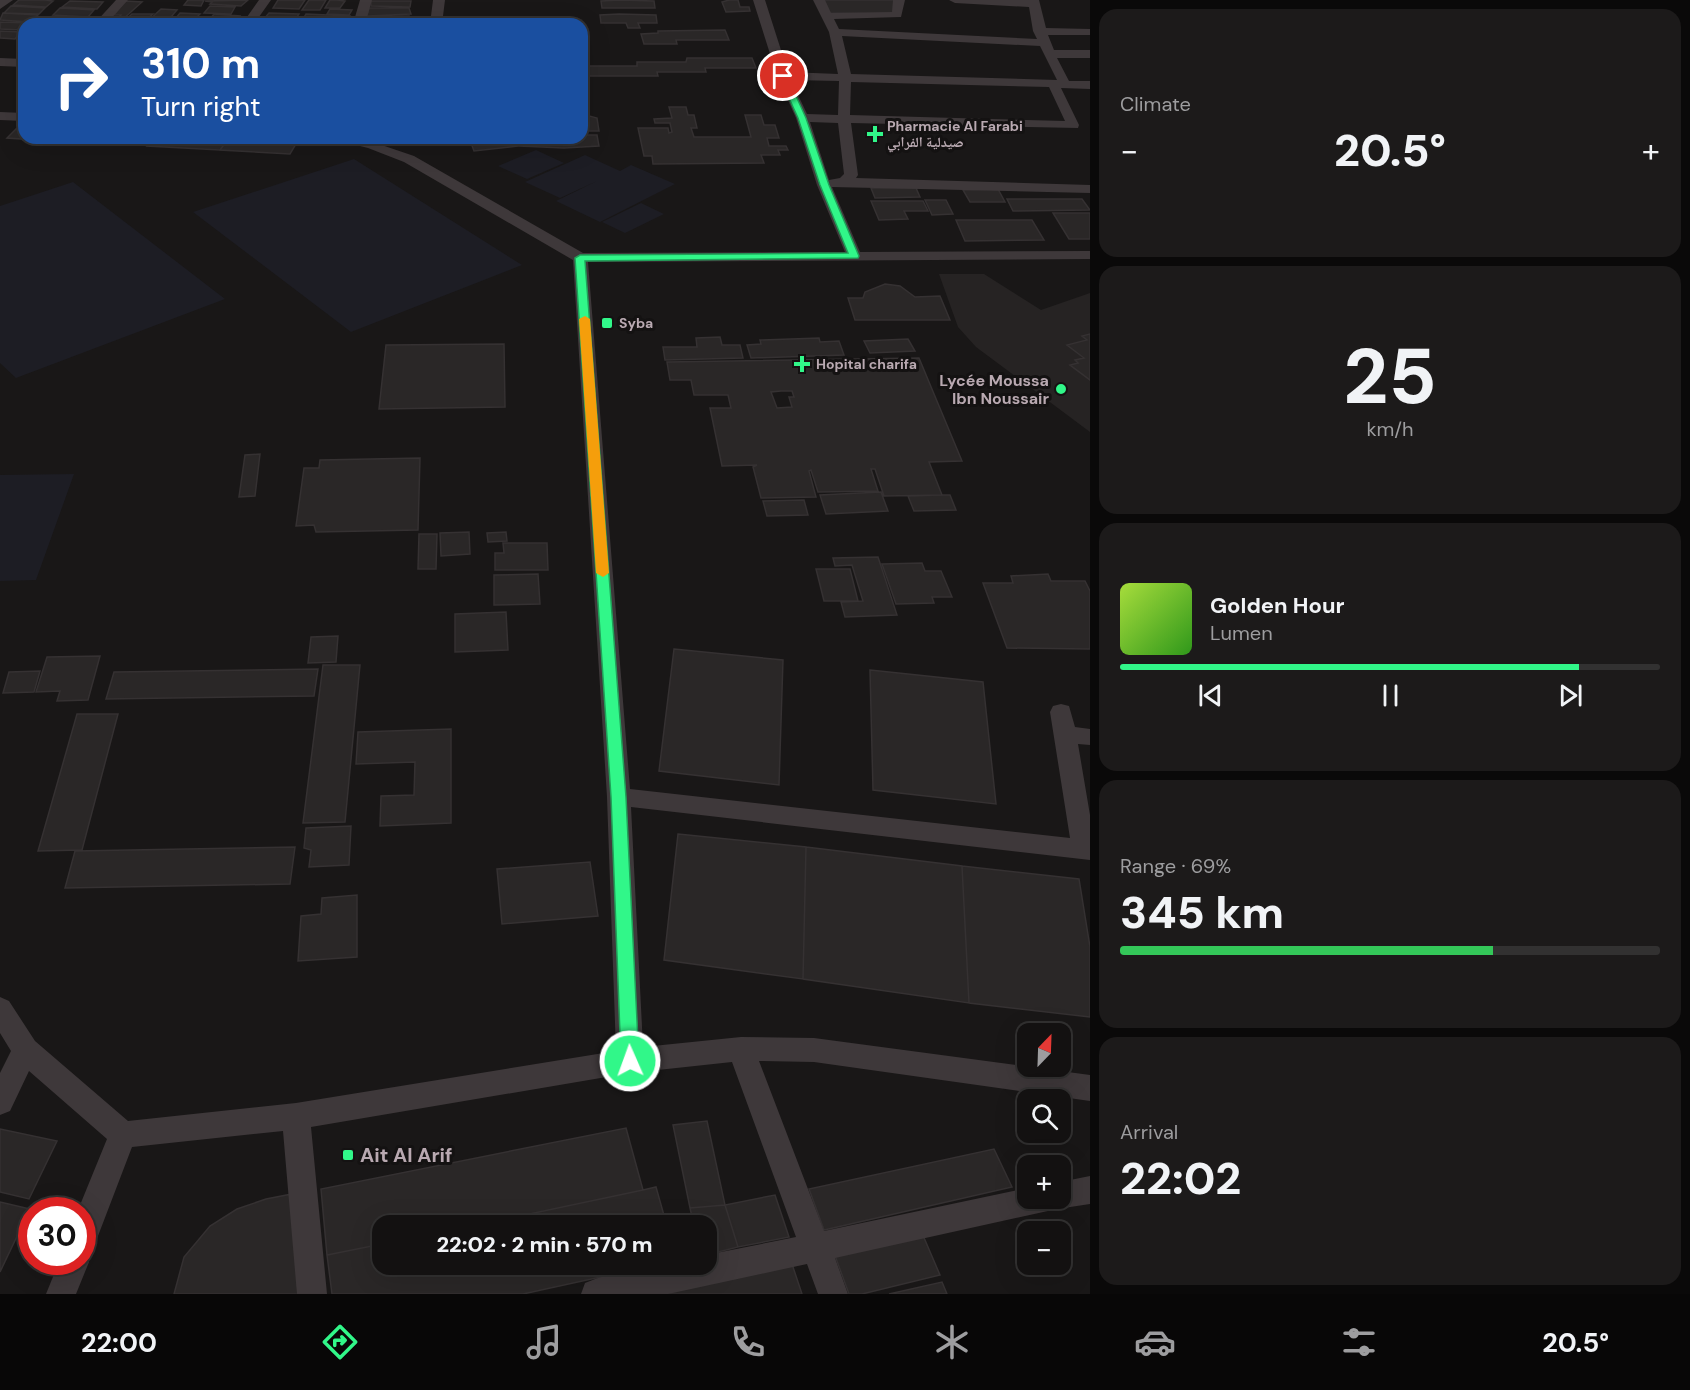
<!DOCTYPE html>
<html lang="en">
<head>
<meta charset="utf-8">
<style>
	body { margin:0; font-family:"DM Sans","Noto Naskh Arabic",sans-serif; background:#1c1a1a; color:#f1f3f6; height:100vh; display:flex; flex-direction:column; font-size:22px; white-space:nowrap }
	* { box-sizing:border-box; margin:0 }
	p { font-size:20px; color:#9d9d9f }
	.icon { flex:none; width:33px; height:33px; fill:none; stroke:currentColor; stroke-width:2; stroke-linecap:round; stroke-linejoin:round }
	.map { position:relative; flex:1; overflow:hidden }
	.sheet { display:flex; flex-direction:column; gap:9px; padding:9px; background:#0a0909; width:600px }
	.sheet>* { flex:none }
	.top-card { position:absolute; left:18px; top:18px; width:570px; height:126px; border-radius:18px; box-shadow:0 6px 24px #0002,0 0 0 2px #323131; background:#1a4fa0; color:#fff; overflow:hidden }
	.needle { width:39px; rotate:23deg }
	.fabs { position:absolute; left:1017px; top:1023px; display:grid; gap:12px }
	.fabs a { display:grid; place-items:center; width:54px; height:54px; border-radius:12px; background:#131111; box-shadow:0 6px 24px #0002,0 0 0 2px #323131; font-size:30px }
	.speed { position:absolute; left:18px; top:1197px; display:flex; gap:12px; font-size:30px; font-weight:700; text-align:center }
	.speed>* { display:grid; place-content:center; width:78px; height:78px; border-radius:50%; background:#131111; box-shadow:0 6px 24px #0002,0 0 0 2px #323131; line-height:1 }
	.speed .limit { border:9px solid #d22; background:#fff; color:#111 }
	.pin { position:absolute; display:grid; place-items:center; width:51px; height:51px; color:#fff; margin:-26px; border:3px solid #fff; border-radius:50%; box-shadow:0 2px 6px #0007 }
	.me { position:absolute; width:66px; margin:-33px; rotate:358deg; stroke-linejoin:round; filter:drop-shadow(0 0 4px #0008) }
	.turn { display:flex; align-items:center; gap:21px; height:126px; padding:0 24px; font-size:27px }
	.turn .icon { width:78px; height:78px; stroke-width:2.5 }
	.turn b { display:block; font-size:42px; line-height:51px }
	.big { font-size:45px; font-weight:800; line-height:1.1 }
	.sheet .card { flex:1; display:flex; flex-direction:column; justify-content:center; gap:9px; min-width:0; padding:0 21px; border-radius:18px; background:#1c1a1a }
	.sheet .dial { align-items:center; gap:0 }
	.dial b { font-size:78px; line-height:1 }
	.song { display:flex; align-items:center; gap:18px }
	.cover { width:72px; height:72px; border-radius:9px; background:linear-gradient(135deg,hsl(80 70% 55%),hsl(110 70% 35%)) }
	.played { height:6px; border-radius:3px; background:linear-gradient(90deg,#31f789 85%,#323131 85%) }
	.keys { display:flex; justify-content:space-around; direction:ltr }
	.heat { display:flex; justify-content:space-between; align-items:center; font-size:33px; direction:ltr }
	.charge { height:9px; border-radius:4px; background:linear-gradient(90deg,#34c759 69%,#323131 0) }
	.trip { position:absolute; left:372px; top:1215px; width:345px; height:60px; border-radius:18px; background:#131111; box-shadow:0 6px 24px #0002,0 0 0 2px #323131; font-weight:800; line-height:60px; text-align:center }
	.tabs { display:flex; height:96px; justify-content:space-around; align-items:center; background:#080707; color:#9d9d9f }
	.tabs .icon { width:42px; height:42px }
	.tabs .on { color:#31f789 }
	.tabs b { font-size:27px; color:#f1f3f6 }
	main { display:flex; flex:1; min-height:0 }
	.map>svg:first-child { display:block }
	.built { fill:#262323 }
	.green { fill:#1d1d24 }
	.building { fill:#2a2727; stroke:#353132; stroke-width:1.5; fill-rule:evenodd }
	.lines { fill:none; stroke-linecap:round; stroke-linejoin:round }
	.street { fill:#3e383a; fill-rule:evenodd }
	.route { fill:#31f789; stroke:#20a159; stroke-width:1.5 }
	.slow { fill:#f59e0b }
	.poi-dot { fill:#31f789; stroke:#141212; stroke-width:2 }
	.labels { text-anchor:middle; stroke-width:6; stroke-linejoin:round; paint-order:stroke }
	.far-poi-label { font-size:14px; font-weight:bold; fill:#b9a9b1; stroke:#141212; text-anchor:start }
	.poi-label { font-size:16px; font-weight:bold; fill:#b9a9b1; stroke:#141212; text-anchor:end }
	.near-poi-label { font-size:20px; font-weight:bold; fill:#b9a9b1; stroke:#141212; text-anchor:start }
</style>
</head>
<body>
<main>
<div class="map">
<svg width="1090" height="1294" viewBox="0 0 1090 1294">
	<rect width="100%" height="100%" fill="#191717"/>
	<path class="built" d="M939,274H984L1041,310L1090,293V432L976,347L958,327Z"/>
	<path class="green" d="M536,150L564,163L527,179L498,166Z
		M585,155L620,171L631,165L675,184L600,222L556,201L597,181L560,198L525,182Z
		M354,159L522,265L351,332L193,212Z
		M73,182L225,299L16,378L0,363V206Z
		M641,203L664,214L625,233L602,222Z
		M74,474L36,580L0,581V475Z"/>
	<path class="building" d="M19,0H45L53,1L46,7L13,5Z
		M188,0H204L201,6L184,5Z
		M248,0L241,6L210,4L212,2L205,1Z
		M278,0H305L299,9L273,8Z
		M309,0H326L320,10H302Z
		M330,0H337L345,1L340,8H325Z
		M620,0L654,1L655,8H602L601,1Z
		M729,0H738L740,7H749L750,11L726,12L722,2Z
		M821,0H897L894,14L827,13Z
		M70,1L103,2L97,9L62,7Z
		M125,1L142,2L122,20H117L121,15H114Z
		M371,1H411L410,7L371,6Z
		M11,6L45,8L39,14L4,13Z
		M210,6L235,7L231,14L204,13Z
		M60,8L94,10L88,17L53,15Z
		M369,8H409L411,14L367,16Z
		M161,9L177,10L165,24L146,23Z
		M330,9L352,10L349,15L327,14Z
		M3,13L38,15L31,22L0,20Z
		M180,13L200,14L196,18H211L214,14L240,16L235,23L232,24H171Z
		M269,13L299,14L295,20L264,19Z
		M132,14H153L143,22L124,21Z
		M306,14L350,16L345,24H300Z
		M619,14L656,15L657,23H638L640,28H628L626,23H601L600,15Z
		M53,16L88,18L84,24L46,22Z
		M409,16V23H365L367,17Z
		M260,20L292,22L290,24H258Z
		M0,22L29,23L24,24L21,30L0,29Z
		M725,30L729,40H676L677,44H644L641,34L658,33V31Z
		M0,31L21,32L15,39L0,38Z
		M687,58H752L756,68H705L706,72H657L658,76H582V63H588L589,66H637V62H686Z
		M582,105H588L589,116L597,118L599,131H582Z
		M669,107H686L688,115H694L697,128H691L694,137H751L745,115H761L764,125H775L779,138H767L769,146H786L788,150H778L780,155H761L764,163L653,164L652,156H644L638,128H668L669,133L672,132L670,123H655L654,119L672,118Z
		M22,123L24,124V138H53L51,141L7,138Z
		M584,135H597L599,146L564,148L519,146L518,141L564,140L563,138H582Z
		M53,138H123L117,144L51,141Z
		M124,138H137L131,145L119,144Z
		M154,138H229L220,150L147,146Z
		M229,138H279L299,139L290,154L220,150Z
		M514,139L519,146L474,151L471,143Z
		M871,188H916L920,197L875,198Z
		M998,189L1005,202H970L963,190Z
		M1007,199H1082L1090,210L1013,211Z
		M925,200H946L953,214L932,215Z
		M871,201H923L928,211H904L908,219L879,220Z
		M1053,213H1090V239H1069Z
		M956,220H1032L1044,240L965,241Z
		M885,284L900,286L915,297L940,296L950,320H855L848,298H863L865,292Z
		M1090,334V380L1070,365L1078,363L1075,360L1084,358L1067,345L1087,340L1082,336Z
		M720,337L722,345H740L743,358L665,360L663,347H697L696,338Z
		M819,338L820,342L839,341L844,355L751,358L747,345L761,344L760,340Z
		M908,339L915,351L870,353L864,341Z
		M504,344L505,407L379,409L386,345Z
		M919,358L962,461L929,462L942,495L884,496L875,469H871L878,491L818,492L811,470L809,471L816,497L761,498L753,467L757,465L722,466L710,408H731L728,395H694L691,380H670L667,362ZM781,391H792L794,397H789L792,407L777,408L771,392Z
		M260,454L255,496L239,497L245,455Z
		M420,458L418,530L316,532L314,525L296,526L304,468H319L320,460Z
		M881,492L888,511L826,514L820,495Z
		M942,495H950L956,510L914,511L908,496Z
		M804,500L808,515L767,516L763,501Z
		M469,532L470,554L441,556L440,533Z
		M506,532L507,541L488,542L487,533Z
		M419,534H437L436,569H418Z
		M503,543H547L548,570H495V553H504Z
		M878,557L897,615L845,617L841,602L863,601L852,565L835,566L833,558Z
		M922,563L925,571H941L952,597H932L934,603L896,604L882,564Z
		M816,569H850L858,601H824Z
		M538,574L540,604L494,605V575Z
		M1048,574L1051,581H1085L1090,591V649L1007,648L983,583H1013L1011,576Z
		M506,612L508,650L455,652V614Z
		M338,636L336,662L308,663L311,637Z
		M674,649L783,660L779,785L659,771Z
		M100,656L88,700L57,701L60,691L36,692L47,657Z
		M323,665H360L345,822L303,823Z
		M318,669L314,696L106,699L114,672Z
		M870,670L983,682L996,804L873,790Z
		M40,671L34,692L3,693L9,672Z
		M77,714H118L82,850L38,851Z
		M451,729V823L380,826L381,796L414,795L415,762L356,764L358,732Z
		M351,826L349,865L309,867L311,850L304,848L306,828Z
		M678,834L806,847L803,979L664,960Z
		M295,847L290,884L65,888L75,851Z
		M806,847L962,866L969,1003L803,979Z
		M590,862L598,916L502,924L497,869Z
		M962,866L1079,879L1090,947V1017L969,1003Z
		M357,895V957L298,961L301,916L321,914L322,898Z
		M707,1121L725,1205L690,1208L673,1125Z
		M626,1128L643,1190L472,1226H382V1244L327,1255L321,1189Z
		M0,1129L57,1141L29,1199L0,1192Z
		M994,1149L1012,1187L824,1230L809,1189Z
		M656,1187L667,1226H472L643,1190Z
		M292,1194L298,1294H174L184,1257L210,1226L237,1209L266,1199Z
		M775,1195L789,1237L738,1247L725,1205Z
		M0,1202L30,1209L0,1272Z
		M725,1205L738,1247L706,1255V1226H694L690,1208Z
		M922,1233L940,1275L862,1294H849L834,1253Z
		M382,1244V1264H660L523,1294H332L327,1255Z
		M792,1264L802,1294H656Z
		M942,1282L947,1294H889Z"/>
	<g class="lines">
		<path class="street" d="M0,0H13L0,9Z
			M116,0H128L106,24H94Z
			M259,0H271L254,24H242Z
			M360,0H372L365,24H353Z
			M433,0H445L442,24H430Z
			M753,0H765L788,72L838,74L829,32L813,0H825L831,13L892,12L893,0H905L901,17L834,19L839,29L1037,39L1033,31L1029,7L955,3L949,0H1039L1046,28L1090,29V35H1048L1054,50H1090V58H1057L1069,81H1090V89L1061,88L1079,125L1078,128L851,123L858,175L856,178L1090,185V193L832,187L860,252L1090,251V259L588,262L630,789L1070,838L1050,712L1053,706L1061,704L1069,706L1075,727L1090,729V745L1078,744L1090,815V860L631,807L643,1047L741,1037L814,1038L1090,1075V1101L814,1062L759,1061L824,1231L1028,1188V1198H1060V1182L1090,1176V1204L1057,1209L835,1258L848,1294H818L807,1264L668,1294H581L585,1283C623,1267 666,1264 706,1264V1255L796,1237L732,1062L630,1073L311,1127L327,1294H297L283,1131L132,1147L93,1249L85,1252L89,1262L76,1294H46L59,1262H82V1210H78L107,1139L29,1071L10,1111L0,1115V1073L11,1051L0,1033V997L9,1001L35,1041L128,1121L296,1103L616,1051L607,797L573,260L404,162L368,148L340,141L338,138H361L414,156L583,253L845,252L817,185L796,118L777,76ZM842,36L1040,46L1057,80L851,74ZM791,80L839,81L838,115L807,114ZM851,82L1049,87L1065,121L850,115ZM810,122L838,123L844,174L840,178L829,180Z
			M0,58L24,59V67L0,66Z
			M0,112L24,113V121L0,120Z"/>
	</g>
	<path class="route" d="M783,74L787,76L806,118L829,185L859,256L858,258L585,261L626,797L639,1061L636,1067L630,1069L624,1067L621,1061L611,797L575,258L580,255L848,253L820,185L798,118L779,76Z"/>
	<path class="slow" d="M585,316L590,319L609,573L603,577L596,573L579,319Z"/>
	<g class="poi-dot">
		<path d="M872 125h6v6h6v6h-6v6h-6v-6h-6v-6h6z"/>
		<rect x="601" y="317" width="12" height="12" rx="3"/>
		<path d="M799 355h6v6h6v6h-6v6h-6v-6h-6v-6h6z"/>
		<circle cx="1061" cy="389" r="6"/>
		<rect x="342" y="1149" width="12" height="12" rx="3"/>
	</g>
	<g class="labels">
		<g class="far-poi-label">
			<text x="887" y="131">Pharmacie Al Farabi<tspan x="887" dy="16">صيدلية الفرابي</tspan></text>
			<text x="619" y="328">Syba</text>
			<text x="816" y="369">Hopital charifa</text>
		</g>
		<g class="poi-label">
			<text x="1049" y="386">Lycée Moussa<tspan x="1049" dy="18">Ibn Noussair</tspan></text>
		</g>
		<g class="near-poi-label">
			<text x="360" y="1162">Ait Al Arif</text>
		</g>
	</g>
</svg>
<div class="fabs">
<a><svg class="needle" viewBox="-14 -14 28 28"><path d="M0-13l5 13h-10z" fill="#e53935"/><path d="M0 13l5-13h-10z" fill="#9d9d9f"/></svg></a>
<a><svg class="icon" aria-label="search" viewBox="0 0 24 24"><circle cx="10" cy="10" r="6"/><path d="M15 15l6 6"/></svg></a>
<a>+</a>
<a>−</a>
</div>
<div class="speed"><div class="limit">30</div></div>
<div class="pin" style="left:783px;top:76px;background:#d93025"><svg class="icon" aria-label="arrive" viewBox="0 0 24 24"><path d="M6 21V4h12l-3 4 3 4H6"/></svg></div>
<svg class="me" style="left:630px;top:1061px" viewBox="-20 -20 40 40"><circle r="17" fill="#31f789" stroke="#fff" stroke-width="3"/><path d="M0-11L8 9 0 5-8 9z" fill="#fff"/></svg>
<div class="trip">22:02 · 2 min · 570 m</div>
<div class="top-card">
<div class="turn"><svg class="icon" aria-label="right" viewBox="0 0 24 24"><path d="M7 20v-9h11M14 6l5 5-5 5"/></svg><div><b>310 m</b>Turn right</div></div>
</div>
</div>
<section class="sheet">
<div class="card"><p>Climate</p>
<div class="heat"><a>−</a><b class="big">20.5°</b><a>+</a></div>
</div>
<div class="card dial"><b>25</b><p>km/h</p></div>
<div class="card">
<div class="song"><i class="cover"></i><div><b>Golden Hour</b><p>Lumen</p></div></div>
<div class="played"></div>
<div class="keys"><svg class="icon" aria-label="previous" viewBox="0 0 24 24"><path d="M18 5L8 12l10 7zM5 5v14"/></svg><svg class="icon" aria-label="pause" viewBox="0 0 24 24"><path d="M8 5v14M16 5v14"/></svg><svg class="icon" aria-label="next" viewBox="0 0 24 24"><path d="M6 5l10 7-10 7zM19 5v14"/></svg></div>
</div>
<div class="card"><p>Range · 69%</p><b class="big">345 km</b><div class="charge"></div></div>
<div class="card"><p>Arrival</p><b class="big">22:02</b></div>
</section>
</main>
<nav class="tabs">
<b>22:00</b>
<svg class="icon on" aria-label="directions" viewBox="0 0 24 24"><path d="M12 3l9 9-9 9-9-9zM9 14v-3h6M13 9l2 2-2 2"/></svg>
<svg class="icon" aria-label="music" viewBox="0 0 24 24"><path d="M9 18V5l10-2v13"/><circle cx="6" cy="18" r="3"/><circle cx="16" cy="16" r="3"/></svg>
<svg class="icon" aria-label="phone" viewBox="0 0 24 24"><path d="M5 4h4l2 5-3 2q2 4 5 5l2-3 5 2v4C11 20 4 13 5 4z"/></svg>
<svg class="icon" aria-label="climate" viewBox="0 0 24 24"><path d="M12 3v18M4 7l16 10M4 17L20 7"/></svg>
<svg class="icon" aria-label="car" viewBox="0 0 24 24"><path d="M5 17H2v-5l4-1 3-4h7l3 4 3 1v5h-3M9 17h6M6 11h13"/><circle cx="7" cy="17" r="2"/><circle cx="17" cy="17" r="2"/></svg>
<svg class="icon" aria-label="filters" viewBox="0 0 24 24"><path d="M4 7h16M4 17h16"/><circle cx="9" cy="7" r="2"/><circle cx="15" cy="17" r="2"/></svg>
<b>20.5°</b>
</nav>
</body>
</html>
